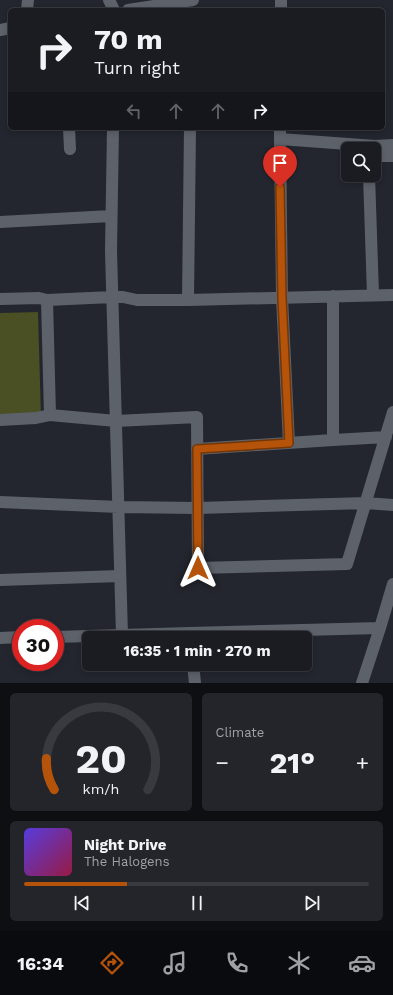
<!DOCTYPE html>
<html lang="en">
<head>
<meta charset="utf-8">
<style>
	body { margin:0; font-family:"Work Sans",sans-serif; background:#23252a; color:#f1f3f6; height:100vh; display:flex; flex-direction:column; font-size:15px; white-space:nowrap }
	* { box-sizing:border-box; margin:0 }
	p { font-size:13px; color:#9fa1a5 }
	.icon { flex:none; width:22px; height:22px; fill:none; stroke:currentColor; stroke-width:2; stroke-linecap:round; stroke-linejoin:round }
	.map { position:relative; height:683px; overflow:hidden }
	.drawer { display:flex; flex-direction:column; gap:10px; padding:10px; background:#0e0f13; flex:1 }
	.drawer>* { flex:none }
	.guide { position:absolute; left:8px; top:8px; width:377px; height:122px; border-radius:6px; box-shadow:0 2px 6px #0003,0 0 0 1px #383a40; background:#1a1c22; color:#f1f3f6; overflow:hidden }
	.controls { position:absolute; left:341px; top:142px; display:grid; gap:8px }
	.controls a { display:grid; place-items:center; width:40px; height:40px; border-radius:6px; background:#1a1c22; box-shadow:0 2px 6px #0003,0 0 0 1px #383a40; font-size:20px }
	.speed { position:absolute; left:12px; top:619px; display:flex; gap:8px; font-size:20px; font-weight:700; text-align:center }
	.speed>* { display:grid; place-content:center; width:52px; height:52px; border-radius:50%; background:#1a1c22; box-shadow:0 2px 6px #0003,0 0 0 1px #383a40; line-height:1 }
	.speed .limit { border:6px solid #d22; background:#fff; color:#111 }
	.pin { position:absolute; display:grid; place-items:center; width:34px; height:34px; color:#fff; margin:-41px -17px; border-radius:50% 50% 50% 0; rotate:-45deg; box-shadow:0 0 4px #0007 }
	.pin .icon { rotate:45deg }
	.me { position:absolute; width:44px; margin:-22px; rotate:0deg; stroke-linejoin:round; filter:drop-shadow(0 0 3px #0008) }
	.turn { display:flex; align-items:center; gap:14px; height:84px; padding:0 20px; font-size:18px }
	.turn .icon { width:52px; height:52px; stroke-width:2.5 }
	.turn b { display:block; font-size:28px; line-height:34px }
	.lanes { display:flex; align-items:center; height:38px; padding:0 20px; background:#0003; justify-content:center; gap:20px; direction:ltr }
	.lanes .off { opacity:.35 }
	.big { font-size:30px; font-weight:700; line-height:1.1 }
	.drawer .widget { flex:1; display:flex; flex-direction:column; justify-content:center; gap:6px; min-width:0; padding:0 14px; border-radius:6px; background:#23252a }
	.drawer .dial { align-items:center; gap:0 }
	.dial svg { height:104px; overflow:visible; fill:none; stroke:#383a40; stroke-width:7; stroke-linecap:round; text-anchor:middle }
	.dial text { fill:#f1f3f6; stroke:none }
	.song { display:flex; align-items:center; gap:12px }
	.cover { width:48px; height:48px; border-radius:6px; background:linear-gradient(135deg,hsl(250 70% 55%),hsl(340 70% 35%)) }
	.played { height:4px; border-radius:2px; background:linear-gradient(90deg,#b45309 30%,#383a40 30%) }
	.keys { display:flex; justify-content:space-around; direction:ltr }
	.heat { display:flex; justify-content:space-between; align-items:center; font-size:22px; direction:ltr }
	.drawer .tiles { flex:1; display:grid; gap:10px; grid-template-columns:1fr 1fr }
	.widget:last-child { grid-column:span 2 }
	.trip { position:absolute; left:82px; top:631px; width:230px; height:40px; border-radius:6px; background:#1a1c22; box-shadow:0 2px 6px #0003,0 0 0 1px #383a40; font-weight:700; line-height:40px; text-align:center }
	.menu { display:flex; height:64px; justify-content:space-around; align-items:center; background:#0a0b0e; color:#9fa1a5 }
	.menu .icon { width:28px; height:28px }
	.menu .active { color:#b45309 }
	.menu b { font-size:18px; color:#f1f3f6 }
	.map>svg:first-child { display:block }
	.green { fill:#4a4f24 }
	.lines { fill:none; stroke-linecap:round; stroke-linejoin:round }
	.street { stroke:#5d626a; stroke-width:12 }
	.route-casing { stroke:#753606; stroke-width:10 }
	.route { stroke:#b45309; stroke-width:7 }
</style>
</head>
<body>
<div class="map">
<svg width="393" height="683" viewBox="0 0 393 683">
	<rect width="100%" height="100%" fill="#23262e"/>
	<path class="green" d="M38,312L41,418L0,419V313Z"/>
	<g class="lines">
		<path class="street" d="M109,0L114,10
			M27,10L28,0
			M128,10L193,0
			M281,10V0
			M0,30L10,28
			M69,128L70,149
			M113,128L111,251L122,635L190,633V638
			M190,128L188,300L393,295
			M280,128V139L375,146L393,145
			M280,139L282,298L289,443
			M374,156H393
			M369,175L373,295
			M0,222L111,216
			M333,296V440L386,437
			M0,299L39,298L47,300L112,297H123L137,300H188
			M47,300L50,415
			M0,420L36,418L50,415L116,421L197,417L198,568L347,564L393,412
			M197,449L333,440
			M0,502L119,507L198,508L366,503L393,505
			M0,580L120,576
			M190,633L380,628L393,584
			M55,637L122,635
			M0,638L21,637
			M193,664L195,683
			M362,683L380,628"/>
	</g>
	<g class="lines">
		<defs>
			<path id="route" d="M198,568L197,449L289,443L282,298L280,187"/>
		</defs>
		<use href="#route" class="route-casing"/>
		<use href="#route" class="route"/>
	</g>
</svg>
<div class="controls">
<a><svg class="icon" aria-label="search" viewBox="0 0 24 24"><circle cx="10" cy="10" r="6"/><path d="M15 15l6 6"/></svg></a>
</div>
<div class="speed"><div class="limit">30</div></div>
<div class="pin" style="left:280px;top:187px;background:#d93025"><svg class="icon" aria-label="arrive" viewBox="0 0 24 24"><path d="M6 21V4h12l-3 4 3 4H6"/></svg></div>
<svg class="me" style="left:198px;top:568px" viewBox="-20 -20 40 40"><path d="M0-17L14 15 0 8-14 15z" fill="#b45309" stroke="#fff" stroke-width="4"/></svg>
<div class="trip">16:35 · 1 min · 270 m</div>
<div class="guide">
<div class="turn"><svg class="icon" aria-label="right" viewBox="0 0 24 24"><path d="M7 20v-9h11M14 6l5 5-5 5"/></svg><div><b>70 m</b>Turn right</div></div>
<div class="lanes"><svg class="icon off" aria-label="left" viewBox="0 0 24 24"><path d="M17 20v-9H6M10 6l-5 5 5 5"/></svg><svg class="icon off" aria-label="ahead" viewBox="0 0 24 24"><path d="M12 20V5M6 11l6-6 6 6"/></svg><svg class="icon off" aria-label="ahead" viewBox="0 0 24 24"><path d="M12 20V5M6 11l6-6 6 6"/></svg><svg class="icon" aria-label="right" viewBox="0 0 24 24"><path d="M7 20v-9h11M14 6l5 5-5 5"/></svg></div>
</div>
</div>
<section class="drawer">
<div class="tiles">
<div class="widget dial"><svg viewBox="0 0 100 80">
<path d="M14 69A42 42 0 1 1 86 69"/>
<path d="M14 69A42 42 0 0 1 8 45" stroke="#b45309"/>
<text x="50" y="56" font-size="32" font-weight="700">20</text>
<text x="50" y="72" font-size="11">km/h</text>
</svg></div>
<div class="widget"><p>Climate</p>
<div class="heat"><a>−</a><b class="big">21°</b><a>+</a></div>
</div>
<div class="widget">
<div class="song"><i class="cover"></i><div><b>Night Drive</b><p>The Halogens</p></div></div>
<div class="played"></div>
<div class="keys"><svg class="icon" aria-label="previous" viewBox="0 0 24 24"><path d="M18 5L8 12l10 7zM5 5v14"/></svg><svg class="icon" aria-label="pause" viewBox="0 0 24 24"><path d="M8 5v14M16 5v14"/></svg><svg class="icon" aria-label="next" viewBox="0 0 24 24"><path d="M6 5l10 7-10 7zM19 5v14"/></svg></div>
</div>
</div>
</section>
<nav class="menu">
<b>16:34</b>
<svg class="icon active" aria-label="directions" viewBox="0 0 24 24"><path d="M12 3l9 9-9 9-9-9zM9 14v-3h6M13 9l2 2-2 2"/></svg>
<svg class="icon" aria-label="music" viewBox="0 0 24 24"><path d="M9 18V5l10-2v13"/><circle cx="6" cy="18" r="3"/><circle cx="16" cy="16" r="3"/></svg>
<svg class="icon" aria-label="phone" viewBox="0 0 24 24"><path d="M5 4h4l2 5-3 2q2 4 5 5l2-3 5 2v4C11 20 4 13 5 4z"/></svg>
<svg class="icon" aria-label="climate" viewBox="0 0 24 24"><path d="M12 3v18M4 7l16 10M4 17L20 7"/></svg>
<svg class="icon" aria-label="car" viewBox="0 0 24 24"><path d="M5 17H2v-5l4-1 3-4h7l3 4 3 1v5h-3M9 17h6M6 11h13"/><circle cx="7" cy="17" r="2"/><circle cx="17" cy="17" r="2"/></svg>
</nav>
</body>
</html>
